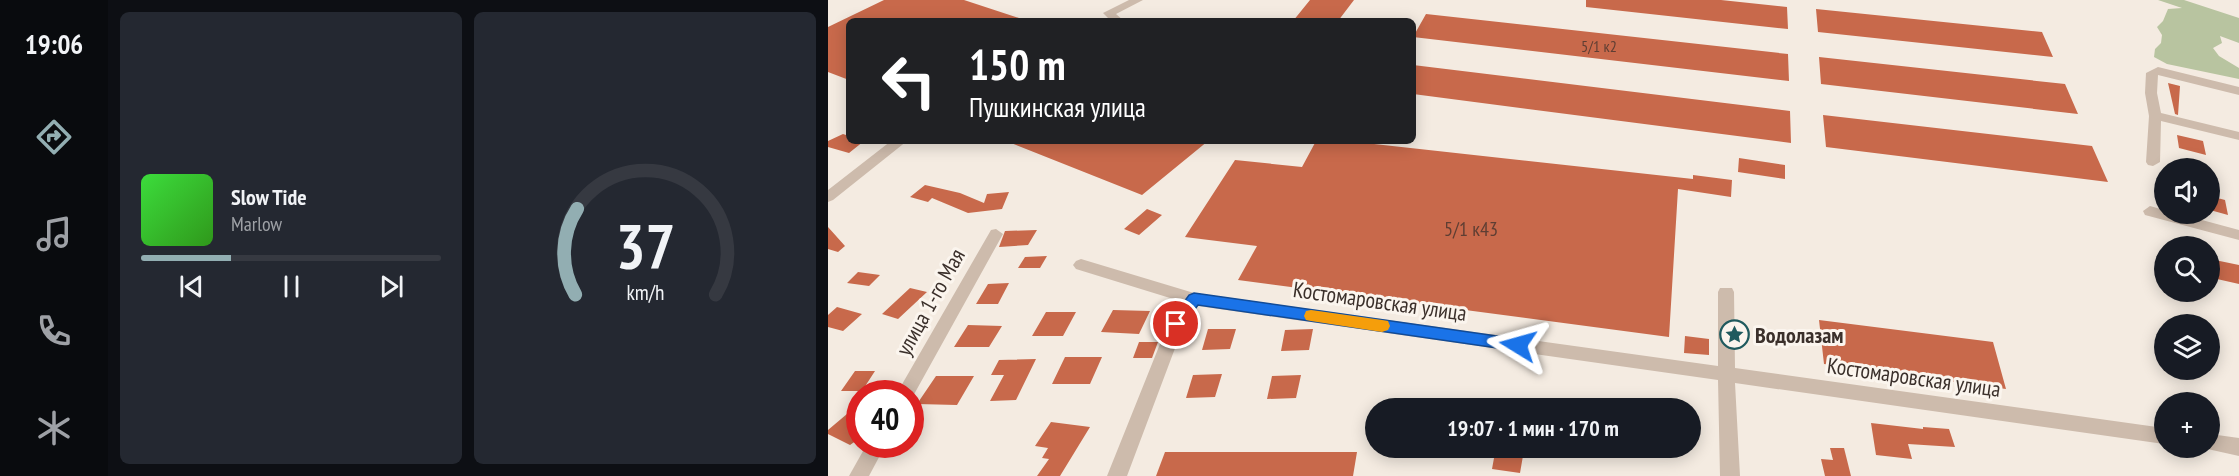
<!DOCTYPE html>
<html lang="ru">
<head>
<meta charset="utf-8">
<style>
	body { margin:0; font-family:"PT Sans Narrow",sans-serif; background:#242831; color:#f1f3f6; height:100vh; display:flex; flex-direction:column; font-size:22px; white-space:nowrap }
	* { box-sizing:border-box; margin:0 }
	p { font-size:20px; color:#9ea1a6 }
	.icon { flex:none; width:33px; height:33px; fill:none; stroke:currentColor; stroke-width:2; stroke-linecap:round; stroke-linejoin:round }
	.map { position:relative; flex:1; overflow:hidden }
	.drawer { display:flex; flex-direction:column; gap:12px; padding:12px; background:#0d0f14; width:720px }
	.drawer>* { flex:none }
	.banner { position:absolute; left:18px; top:18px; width:570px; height:126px; border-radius:9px; box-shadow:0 3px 15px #0003; background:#202124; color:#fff; overflow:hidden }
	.tools { position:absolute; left:1326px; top:158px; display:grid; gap:12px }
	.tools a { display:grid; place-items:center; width:66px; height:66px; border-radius:50%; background:#171b24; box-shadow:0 3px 15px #0003; font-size:30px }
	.speed { position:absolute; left:18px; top:380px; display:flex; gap:12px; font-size:30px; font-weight:700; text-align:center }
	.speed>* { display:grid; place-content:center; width:78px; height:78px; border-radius:50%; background:#171b24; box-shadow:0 3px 15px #0003; line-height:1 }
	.speed .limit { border:9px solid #d22; background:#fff; color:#111 }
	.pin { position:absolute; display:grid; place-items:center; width:51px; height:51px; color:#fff; margin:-26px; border:3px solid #fff; border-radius:50%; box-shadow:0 2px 6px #0007 }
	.me { position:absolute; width:66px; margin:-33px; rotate:278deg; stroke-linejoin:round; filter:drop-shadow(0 0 4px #0008) }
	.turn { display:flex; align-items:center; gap:21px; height:126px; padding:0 24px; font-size:27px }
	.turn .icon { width:78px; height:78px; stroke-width:2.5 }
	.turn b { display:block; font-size:42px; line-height:51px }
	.drawer .card { flex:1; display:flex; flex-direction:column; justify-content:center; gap:9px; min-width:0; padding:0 21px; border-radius:9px; background:#242831 }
	.drawer .dial { align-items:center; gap:0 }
	.dial svg { height:156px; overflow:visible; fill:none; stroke:#363941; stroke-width:7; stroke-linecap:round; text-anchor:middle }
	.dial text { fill:#f1f3f6; stroke:none }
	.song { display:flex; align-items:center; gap:18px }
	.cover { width:72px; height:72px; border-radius:9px; background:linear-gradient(135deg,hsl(120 70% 55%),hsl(110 70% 35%)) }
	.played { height:6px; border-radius:3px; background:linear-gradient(90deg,#92aeb2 30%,#363941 30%) }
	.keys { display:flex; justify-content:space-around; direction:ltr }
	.drawer .tiles { flex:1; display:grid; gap:12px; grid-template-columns:repeat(2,1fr) }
	.trip { position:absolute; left:537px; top:398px; width:336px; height:60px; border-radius:30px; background:#171b24; box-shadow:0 3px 15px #0003; font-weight:600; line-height:60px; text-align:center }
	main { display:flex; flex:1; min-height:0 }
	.menu { display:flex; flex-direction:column; width:108px; justify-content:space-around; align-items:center; background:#090b0e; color:#9ea1a6 }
	.menu .icon { width:42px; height:42px }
	.menu .active { color:#92aeb2 }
	.menu b { font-size:27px; color:#f1f3f6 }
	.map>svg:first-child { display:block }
	.green { fill:#b8c4a0 }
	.building { fill:#c8694b }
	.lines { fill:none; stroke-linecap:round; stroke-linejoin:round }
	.minor { fill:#cdbbac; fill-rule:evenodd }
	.route { fill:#1a73e8; stroke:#114b97; stroke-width:1.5 }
	.slow { fill:#f59e0b }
	.labels { text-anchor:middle; stroke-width:6; stroke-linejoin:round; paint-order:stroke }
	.far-number-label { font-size:16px; fill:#5e3e33 }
	.number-label { font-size:20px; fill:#5e3e33 }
	.street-label { font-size:22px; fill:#3b302b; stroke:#fbf5ee }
	.poi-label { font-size:22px; font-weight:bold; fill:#3b302b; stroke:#fbf5ee; text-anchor:start }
</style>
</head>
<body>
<main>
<nav class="menu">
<b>19:06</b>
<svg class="icon active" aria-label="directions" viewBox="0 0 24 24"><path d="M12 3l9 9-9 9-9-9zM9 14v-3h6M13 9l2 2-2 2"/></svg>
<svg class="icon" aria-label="music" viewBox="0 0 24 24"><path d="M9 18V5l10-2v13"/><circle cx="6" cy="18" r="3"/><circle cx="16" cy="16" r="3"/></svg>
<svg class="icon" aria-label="phone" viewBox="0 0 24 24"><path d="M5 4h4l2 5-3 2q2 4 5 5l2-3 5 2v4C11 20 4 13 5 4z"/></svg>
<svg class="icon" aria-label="climate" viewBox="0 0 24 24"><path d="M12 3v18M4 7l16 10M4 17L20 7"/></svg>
</nav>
<section class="drawer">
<div class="tiles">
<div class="card">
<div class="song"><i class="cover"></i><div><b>Slow Tide</b><p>Marlow</p></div></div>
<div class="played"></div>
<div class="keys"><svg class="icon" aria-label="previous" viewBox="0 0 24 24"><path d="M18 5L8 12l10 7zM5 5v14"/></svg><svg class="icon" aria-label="pause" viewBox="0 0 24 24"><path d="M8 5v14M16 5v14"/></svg><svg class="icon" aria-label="next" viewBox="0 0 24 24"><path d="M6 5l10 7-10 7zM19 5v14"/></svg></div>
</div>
<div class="card dial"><svg viewBox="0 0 100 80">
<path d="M14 69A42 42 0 1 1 86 69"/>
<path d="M14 69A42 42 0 0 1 15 25" stroke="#92aeb2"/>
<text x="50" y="56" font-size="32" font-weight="700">37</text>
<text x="50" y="72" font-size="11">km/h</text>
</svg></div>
</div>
</section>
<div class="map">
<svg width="1411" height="476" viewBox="0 0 1411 476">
	<rect width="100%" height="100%" fill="#f4ebe1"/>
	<path class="green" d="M1330,0H1356L1411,18V43L1392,36L1394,43L1385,48L1391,56L1411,68V79L1339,64L1326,57L1327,49L1333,43L1334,35L1329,27L1335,21L1340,9L1354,8Z"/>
	<path class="building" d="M56,0H136L194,19V21H21V80L0,72V27Z
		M482,0H526L510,21H465Z
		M758,0H893L959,7L960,29L758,7Z
		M988,9L1214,32L1225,57L990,32Z
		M598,14L960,54L961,81L585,37Z
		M991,57L1237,84L1250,114L993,84Z
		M585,65L962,111L963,143L585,94Z
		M1340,83L1352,86L1350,115L1347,114Z
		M995,115L1264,146L1280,182L998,147Z
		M15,134L21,136V141H36L21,153L0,147V141Z
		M1349,135L1375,141L1378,155L1351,148Z
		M178,141H380L314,195Z
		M488,141H519L865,179V175L904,180L903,197L850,189L841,337L410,280L429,246L357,237L407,160L474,167Z
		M911,158L957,165V179L910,172Z
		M97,185L132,193L156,203L159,194L181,192L174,209L140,213L104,198L100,202L82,197Z
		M1382,196L1397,200L1400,215L1382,210Z
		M319,209L334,215L311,235L296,229Z
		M0,227L17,246L10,252L0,249Z
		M209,230L200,245L171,247L177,231Z
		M219,256L212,268H190L197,257Z
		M1382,259L1411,265V284L1389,279Z
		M30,272L52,275L41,286L19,283Z
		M181,283L170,304H148L160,284Z
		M82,288L99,292L70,319L54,314Z
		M9,307L34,314L15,331L0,327V315Z
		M285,310L322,311L311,334L273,332Z
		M218,312H248L235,336H204Z
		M991,320L1165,342L1178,389L996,364Z
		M140,325L174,326L161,347H126Z
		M380,329H408L402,349L374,350Z
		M485,329L481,350L453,351L457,330Z
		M857,336L881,339V355L856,353Z
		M311,342H330L324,358H305Z
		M237,357H274L262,384H224Z
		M208,359L188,400L162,401L176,375H163L171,360Z
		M27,371H47L34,391H13Z
		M394,374L387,397L358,398L365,375Z
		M473,375L468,398L439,399L444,376Z
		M108,376H146L129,405L89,404Z
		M32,403V438L22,445L0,434V430Z
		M223,422L262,427L232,476H209L221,459L214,458L220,448L207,446Z
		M1043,423L1095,429V427L1121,429L1127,447L1080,444L1084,459L1048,455Z
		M668,447L696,450L692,473L664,469Z
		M1002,448H1016L1023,476H997L993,459L1005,460Z
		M337,452H529L525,476H328Z"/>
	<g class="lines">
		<path class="minor" d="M301,0H315L288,14L296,21H283L275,13Z
			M1330,67L1411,87V95L1330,75L1329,93L1333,113L1411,132V140L1333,121L1332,162L1325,166L1320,165L1318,162L1321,116L1317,93L1318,73Z
			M63,141H79L5,200L0,202V190Z
			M1322,206L1336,210V213H1348L1411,230V240L1317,215L1315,211Z
			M168,229L175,234L84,398L82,399V393H69L163,230Z
			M253,259L366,293L890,366V292L892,288H904L906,292L907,368L1336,428V444L907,383L912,476H892L890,380L370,306L355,327L299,476H279L340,324L355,302L248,269L245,265L248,261Z
			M1382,434L1411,438V456L1375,448L1382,447Z
			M39,444H58L41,476H21Z"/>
	</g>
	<path class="route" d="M366,293L690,339L696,340L698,345L696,349L690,351L370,305L353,328H343L341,324L343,320L361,295Z"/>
	<path class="slow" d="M483,310L554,320L560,321L562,326L560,330L554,332L483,321L478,320L476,316L478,311Z"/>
	<defs>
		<symbol id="sight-ring" viewBox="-11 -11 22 22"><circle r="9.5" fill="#fbf5ee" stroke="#1f5a5e" stroke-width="1.5"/><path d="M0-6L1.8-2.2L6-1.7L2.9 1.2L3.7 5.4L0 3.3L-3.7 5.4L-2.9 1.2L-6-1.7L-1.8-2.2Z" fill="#1f5a5e"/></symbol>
	</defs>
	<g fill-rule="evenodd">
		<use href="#sight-ring" x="890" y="318" width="33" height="33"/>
	</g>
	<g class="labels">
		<g class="far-number-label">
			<text x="771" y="52">5/1 к2</text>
		</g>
		<g class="number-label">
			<text x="643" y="236">5/1 к43</text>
		</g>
		<g class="street-label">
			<text transform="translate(552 301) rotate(8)" y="8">Костомаровская улица</text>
			<text transform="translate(102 302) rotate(-61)" y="8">улица 1-го Мая</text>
			<text transform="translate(1086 377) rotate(8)" y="8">Костомаровская улица</text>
		</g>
		<g class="poi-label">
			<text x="927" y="343">Водолазам</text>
		</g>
	</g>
</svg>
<div class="tools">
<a><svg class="icon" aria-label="sound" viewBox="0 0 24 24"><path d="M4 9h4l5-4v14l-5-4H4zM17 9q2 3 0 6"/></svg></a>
<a><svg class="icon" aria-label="search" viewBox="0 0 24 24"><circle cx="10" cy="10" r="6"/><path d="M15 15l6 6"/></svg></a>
<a><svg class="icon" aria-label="layers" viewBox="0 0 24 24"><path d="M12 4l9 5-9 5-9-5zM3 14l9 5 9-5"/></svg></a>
<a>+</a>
</div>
<div class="speed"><div class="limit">40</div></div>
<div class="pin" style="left:348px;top:324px;background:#d93025"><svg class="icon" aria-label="arrive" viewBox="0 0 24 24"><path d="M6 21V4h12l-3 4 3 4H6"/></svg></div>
<svg class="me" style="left:690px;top:345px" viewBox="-20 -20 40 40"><path d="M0-17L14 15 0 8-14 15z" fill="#1a73e8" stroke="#fff" stroke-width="4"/></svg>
<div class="trip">19:07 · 1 мин · 170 m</div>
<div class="banner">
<div class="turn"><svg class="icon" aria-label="left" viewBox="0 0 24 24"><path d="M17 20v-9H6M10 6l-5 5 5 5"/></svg><div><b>150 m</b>Пушкинская улица</div></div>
</div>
</div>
</main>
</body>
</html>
